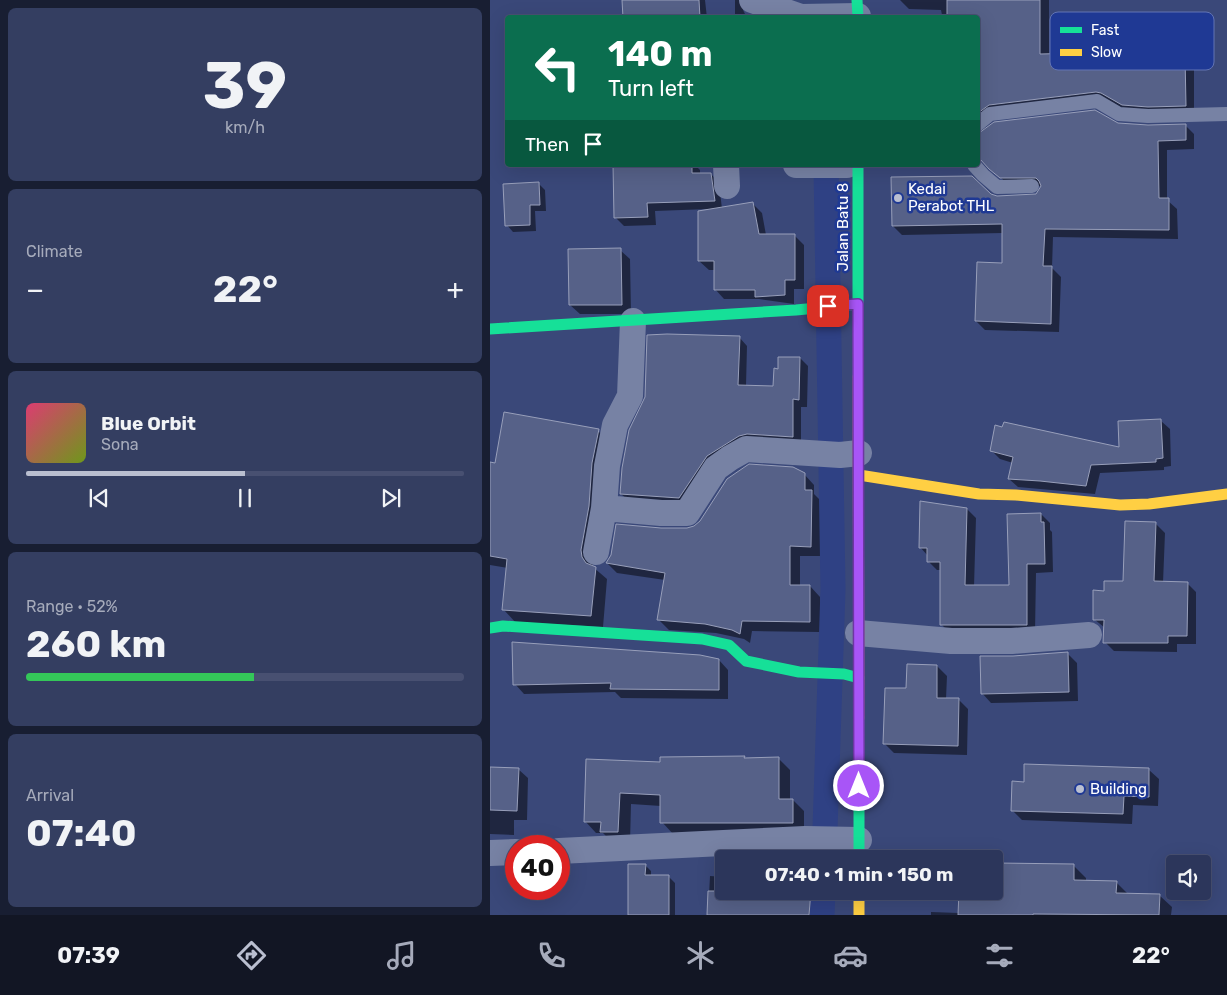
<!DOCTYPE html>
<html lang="en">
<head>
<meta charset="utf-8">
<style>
	body { margin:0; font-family:Rubik,sans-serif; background:#343e61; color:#f1f3f6; height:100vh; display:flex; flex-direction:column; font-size:19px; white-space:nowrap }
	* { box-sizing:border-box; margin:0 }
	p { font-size:16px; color:#a6abbb }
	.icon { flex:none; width:28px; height:28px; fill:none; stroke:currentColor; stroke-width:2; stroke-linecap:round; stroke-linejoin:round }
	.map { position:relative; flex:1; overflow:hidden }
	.side { display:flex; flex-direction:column; gap:8px; padding:8px; background:#181e32; width:490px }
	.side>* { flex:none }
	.hud { position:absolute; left:15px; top:15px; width:475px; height:152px; border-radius:5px; box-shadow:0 5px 20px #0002,0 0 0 1px #485071; background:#0b6e4f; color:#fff; overflow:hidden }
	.tools { position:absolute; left:676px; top:855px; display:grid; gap:10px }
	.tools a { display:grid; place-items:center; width:45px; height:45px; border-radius:5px; background:#2c365b; box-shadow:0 5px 20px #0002,0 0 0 1px #485071; font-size:25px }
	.speed { position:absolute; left:15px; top:835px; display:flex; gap:10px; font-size:25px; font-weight:700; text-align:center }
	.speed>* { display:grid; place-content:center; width:65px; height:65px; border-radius:50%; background:#2c365b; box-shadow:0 5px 20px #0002,0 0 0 1px #485071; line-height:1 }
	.speed .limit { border:8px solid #d22; background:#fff; color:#111 }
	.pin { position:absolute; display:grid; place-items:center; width:42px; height:42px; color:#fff; margin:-21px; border-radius:10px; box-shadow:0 2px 8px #0006 }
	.me { position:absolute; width:55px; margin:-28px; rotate:0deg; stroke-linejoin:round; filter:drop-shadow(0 0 4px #0008) }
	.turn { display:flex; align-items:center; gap:18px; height:105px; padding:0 20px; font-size:22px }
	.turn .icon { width:65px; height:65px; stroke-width:2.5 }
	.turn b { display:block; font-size:35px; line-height:42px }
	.then { display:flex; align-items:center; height:48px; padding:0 20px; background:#0003; gap:10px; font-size:19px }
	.big { font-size:38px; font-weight:700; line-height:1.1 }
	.side .card { flex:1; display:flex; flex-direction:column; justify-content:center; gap:8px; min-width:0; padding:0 18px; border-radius:8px; background:#343e61 }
	.side .dial { align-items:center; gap:0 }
	.dial b { font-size:65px; line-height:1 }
	.song { display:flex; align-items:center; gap:15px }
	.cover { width:60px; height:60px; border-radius:8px; background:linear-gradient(135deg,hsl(340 70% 55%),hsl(80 70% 35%)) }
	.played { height:5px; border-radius:2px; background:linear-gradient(90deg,#babfd0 50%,#485071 50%) }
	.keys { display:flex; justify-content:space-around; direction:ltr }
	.heat { display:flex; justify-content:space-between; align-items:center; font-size:28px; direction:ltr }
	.charge { height:8px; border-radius:4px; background:linear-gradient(90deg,#34c759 52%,#485071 0) }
	.trip { position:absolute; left:225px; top:850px; width:288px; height:50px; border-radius:5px; background:#2c365b; box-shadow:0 5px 20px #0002,0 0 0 1px #485071; font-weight:700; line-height:50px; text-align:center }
	.tab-bar { display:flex; height:80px; justify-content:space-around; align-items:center; background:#121624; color:#a6abbb }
	.tab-bar .icon { width:35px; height:35px }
	.tab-bar .active { color:#babfd0 }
	.tab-bar b { font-size:22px; color:#f1f3f6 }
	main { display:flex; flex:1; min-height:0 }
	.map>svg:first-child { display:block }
	.shadow { fill:#0007 }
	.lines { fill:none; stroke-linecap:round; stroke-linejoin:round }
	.canal { stroke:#2f4184; stroke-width:25 }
	.building { fill:#566188; stroke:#989fba }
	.lane { stroke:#7782a4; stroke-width:14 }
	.street { stroke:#7782a4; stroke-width:26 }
	.fast { stroke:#16e098; stroke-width:11 }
	.slow { stroke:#ffcf43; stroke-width:11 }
	.route-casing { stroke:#6d37a1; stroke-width:12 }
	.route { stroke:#a855f7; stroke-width:9 }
	.poi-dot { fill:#babfd0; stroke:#1f3994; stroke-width:2 }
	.labels { text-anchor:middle; stroke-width:5; stroke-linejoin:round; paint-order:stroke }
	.poi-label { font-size:15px; fill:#fff; stroke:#1f3994; text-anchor:start }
	.street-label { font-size:15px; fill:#fff; stroke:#1f3994 }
	.key { fill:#1f3994; stroke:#6274b4; stroke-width:1 }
	.key-label { font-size:14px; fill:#fff }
</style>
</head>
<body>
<main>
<section class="side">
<div class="card dial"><b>39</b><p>km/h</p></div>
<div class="card"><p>Climate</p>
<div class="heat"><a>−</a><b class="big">22°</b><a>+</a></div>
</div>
<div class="card">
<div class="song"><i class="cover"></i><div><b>Blue Orbit</b><p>Sona</p></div></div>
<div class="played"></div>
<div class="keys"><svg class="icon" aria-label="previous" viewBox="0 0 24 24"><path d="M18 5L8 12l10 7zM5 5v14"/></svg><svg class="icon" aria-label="pause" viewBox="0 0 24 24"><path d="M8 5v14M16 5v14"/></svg><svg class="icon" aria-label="next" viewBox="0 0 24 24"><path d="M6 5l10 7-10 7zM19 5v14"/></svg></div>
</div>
<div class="card"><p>Range · 52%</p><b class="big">260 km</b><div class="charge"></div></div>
<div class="card"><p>Arrival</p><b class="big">07:40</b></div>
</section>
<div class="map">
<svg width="737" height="915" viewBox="0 0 737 915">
	<rect width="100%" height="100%" fill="#3a4879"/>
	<path class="shadow" d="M134,0H215L217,18H135Z
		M245,0H255L253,10L255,14L263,18H245Z
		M410,0H559V55H593L596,57H695L704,66V115L642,114L622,102L508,114L488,130L489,134L504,124L695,125L704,134V149L677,150V200L687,209L688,239L563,237L562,268L571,277L569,332L495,330L486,321L513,265V233L412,235L403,226L501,195L507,197L548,194L552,186L520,187L492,158L491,149H488V18H454L452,15L451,10L419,9Z
		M124,165H205L210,170V174H221L229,183L232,209L263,204L272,213L276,235H304L314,245V289H304V304L269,299H234L225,289V270H219L209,261L219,209L165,211L166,225L134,226L126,218Z
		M48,183L55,190L56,211H45L46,231L23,232L17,225Z
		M130,250L140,259L141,314H90L80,305Z
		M249,337L257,346L256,386L285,387L289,370L310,358L318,366L317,407H311V445L266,442L197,506L140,502L131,494Z
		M671,421L680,429L681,466L674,467V470L610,473L605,494L528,487L519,479L523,463L510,459L501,450L630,449Z
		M108,431L120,442L102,562L103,567L117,579L113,627L25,622L14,610L18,568L0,565V463L6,465Z
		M314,474L324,485V494L332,502L331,556H310V586H320L330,597V632L262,631L260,643L254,639L226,633L179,630L169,620L175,580L127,573L117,563L171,529H197Z
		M477,509L486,518L484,587H520L551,514L560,523V530L562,532L563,572L546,573L545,633L461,634L452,625V570H447L438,561V556L430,547Z
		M666,524L675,533L673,583H697L706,592V644H687V652L624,651L615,642V628L604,619L615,592L634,582Z
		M577,653L587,663L588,701L501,703L492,693L523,657Z
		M229,660L238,670V699L131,698L125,692L34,694L25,684Z
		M447,666L457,676L456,699H468L478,709L477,755L404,753L395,744L418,690Z
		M288,758L300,770V800H303L314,811V834H183L172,822L171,806L141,804L140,843H123L113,833H106L95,821L97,760L171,763Z
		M0,768L28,769L38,778L37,820H24V835L0,834Z
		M659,770L669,779L668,806L643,805L642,824L532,820L522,810L535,783Z
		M155,865L161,871V877L178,876L185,883V915H139Z
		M584,866L596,878V882H626L638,894L669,895L682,907L681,915H441V912L469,913L504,891V883Z
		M220,876L234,877V891H330L329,915H218Z"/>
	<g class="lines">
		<path class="canal" d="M334,859L343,589L336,165
			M332,915L333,891"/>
	</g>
	<path class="building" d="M132,0H209L210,18H133Z
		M457,0H550V54L593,53V56H695L696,106L658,107L632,105L611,93L606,92L499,105L488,113V18H457Z
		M605,110L628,123L658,125L696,124V140L668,141L669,198H679V230L555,229L553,266H562L561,324L485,321L487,262L512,263V224L402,226L401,177L482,176L501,194L507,196L546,194L551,186L549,181L546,178H510L499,169L490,159L489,133L504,122Z
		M123,165H202V173H221L225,201L157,203L158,217L124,218Z
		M49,182L50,205H40V225L15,226L13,184Z
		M263,202L269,234H305V280H295V295L265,297V290H224V261H208V211Z
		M131,248L132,305H79L78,249Z
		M177,334L250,336L248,385L283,386L284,368L288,369V357H310L309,400L303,399V437L257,434L249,436L217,456L189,498L130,494L132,468L139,430L155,397L157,335Z
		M14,412L109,429L102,463L99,506L91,550L92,557L96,563L106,567L101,616L12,610L17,559L0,556V462L5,463Z
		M671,419L673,458L666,459V462L601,465L596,486L550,481L518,479L523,457L500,451L505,425L512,427L514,422L629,447L628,421Z
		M259,464L303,467L315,473V490H322L321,547L300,546V585H320V622L252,621L250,634L242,630L215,624L167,620L175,573L116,563L121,555L126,524L171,528H197L204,526L210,521L237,479Z
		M430,501L477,508L475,585H519L517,514L551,513V522H554L555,564H537V625H450V562H437V548H429Z
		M635,521L666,522L664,581L698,582L697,636H678V643H613L614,620H603V590L614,591V581H633Z
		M22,642L210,655L229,659V690L120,689L121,683L23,685Z
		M578,652L579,692L491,694L490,656H523Z
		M417,664L447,665V698H469L468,746L393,744L395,688H416Z
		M255,756L254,758L289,757V799H303V823H170V795L130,793L128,832H110L111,822H94L96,759L170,762V757Z
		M534,764L659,768V797L634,796L633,814L521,811L522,781L534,782Z
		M0,767L29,768L27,811L0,810Z
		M506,863L584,864V880L627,881L626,893L670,894L669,915L543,914V915H468L469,891H504Z
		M138,864H156L155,875H179V915H138Z
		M218,891H321L319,915H217Z"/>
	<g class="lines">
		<path class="lane" d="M488,124L500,114L607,101L629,114L658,116L737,114
			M484,165L493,175L507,187L542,186"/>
		<path class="street" d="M262,0L311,17L368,16
			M236,165L237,186
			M306,165H357
			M114,508L171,513H197L226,468L240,458L256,449L350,455L369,453
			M106,552L114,508L117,466L125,425L140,396L143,321
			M368,633L461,641H522L599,635
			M69,851L315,839L369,840
			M0,853L26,852"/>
		<path class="fast" d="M367,0L368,18
			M368,165V377
			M0,329L306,310L368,304
			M0,628L13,626L212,639L239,645L256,661L309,672L354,674L369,678
			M369,718V859"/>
		<path class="slow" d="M368,377L369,718
			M369,475L489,494L526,495L630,505L659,504L737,494
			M369,891V915"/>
	</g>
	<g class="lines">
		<defs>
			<path id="route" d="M338,306L368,304L369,786"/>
		</defs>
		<use href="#route" class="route-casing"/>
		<use href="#route" class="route"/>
	</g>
	<g class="poi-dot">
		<circle cx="408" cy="198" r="5"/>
		<circle cx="590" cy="789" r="5"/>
	</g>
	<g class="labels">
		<g class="poi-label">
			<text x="418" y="194">Kedai<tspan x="418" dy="17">Perabot THL</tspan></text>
			<text x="600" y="794">Building</text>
		</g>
		<g class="street-label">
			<text transform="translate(353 227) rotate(-90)" y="5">Jalan Batu 8</text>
		</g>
	</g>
	<rect x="560" y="12" width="164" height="58" rx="8" class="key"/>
	<rect x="570" y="27" width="22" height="6" fill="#16e098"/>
	<rect x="570" y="49" width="22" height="7" fill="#ffcf43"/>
	<g class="key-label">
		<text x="601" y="35">Fast</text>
		<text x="601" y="57">Slow</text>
	</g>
</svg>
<div class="tools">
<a><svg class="icon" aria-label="sound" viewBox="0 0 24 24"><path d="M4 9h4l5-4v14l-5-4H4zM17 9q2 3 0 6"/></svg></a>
</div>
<div class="speed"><div class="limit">40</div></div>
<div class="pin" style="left:338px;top:306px;background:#d93025"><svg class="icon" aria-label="arrive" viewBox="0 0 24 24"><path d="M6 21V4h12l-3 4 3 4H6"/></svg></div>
<svg class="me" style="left:369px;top:786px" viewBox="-20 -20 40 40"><circle r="17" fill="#a855f7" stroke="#fff" stroke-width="3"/><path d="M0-11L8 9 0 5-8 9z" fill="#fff"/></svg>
<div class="trip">07:40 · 1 min · 150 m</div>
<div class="hud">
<div class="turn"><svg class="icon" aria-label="left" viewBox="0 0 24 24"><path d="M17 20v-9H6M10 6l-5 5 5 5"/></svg><div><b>140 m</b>Turn left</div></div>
<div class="then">Then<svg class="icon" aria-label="arrive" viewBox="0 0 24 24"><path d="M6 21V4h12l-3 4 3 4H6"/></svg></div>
</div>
</div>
</main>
<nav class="tab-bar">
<b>07:39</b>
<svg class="icon active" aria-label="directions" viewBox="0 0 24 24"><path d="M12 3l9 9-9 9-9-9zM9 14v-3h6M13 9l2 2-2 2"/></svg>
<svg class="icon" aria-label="music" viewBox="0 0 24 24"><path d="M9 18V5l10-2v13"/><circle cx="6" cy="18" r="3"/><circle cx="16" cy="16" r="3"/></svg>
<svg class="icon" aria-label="phone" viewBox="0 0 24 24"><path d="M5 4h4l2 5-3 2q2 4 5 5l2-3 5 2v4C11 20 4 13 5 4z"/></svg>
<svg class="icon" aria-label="climate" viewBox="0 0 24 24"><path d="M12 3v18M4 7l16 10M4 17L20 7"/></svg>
<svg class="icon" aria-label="car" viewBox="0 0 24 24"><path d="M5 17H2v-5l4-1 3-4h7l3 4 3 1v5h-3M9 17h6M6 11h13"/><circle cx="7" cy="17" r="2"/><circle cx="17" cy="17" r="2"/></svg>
<svg class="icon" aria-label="filters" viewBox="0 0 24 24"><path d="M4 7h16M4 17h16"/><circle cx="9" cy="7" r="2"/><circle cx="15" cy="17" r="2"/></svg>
<b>22°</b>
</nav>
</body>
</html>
